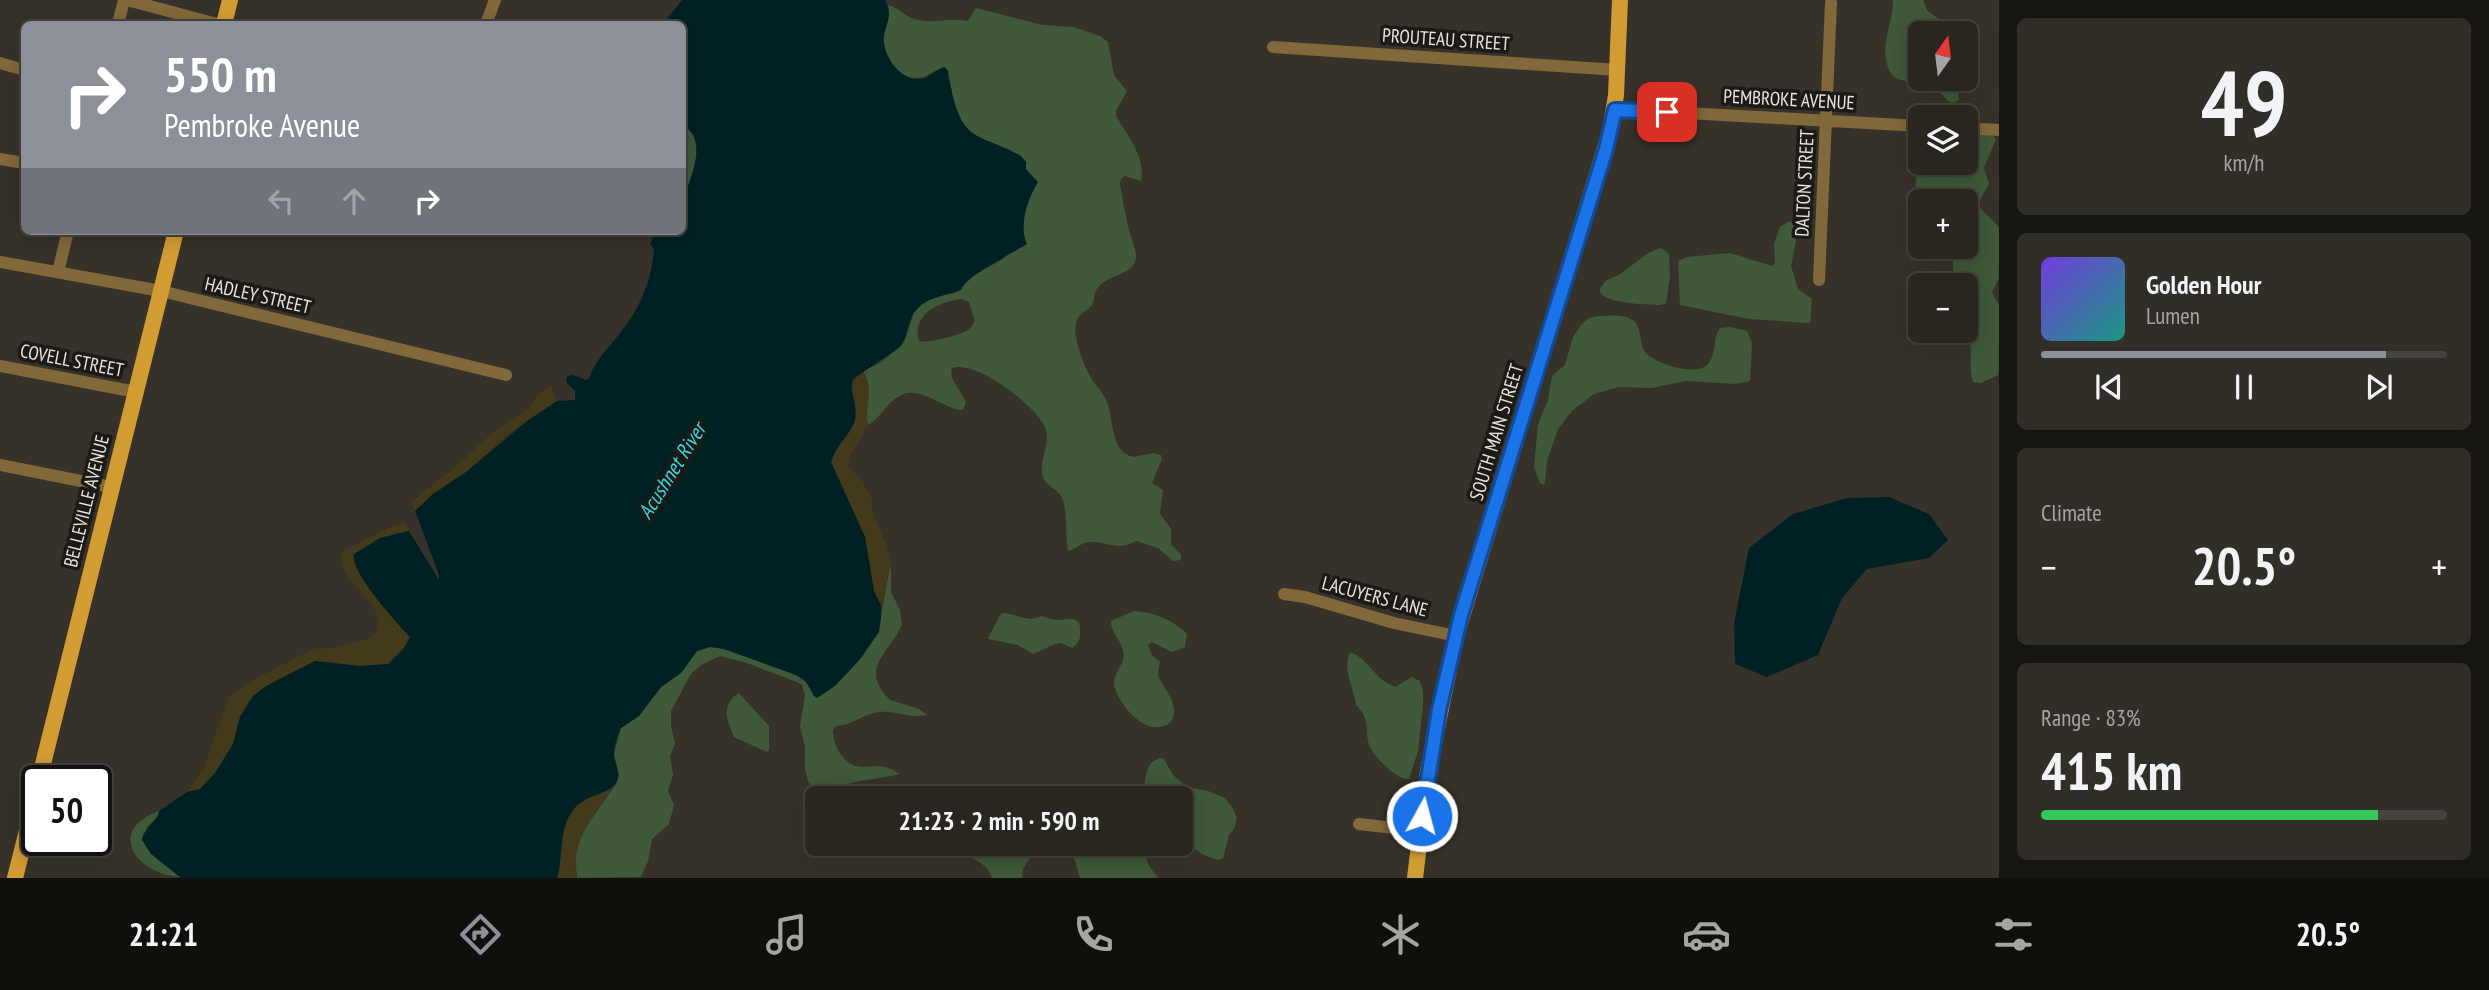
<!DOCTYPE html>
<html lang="en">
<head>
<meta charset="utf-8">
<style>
	body { margin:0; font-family:"PT Sans Narrow",sans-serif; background:#312e28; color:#f1f3f6; height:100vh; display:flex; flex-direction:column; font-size:26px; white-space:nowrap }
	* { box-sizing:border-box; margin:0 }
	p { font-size:23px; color:#a5a5a4 }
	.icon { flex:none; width:38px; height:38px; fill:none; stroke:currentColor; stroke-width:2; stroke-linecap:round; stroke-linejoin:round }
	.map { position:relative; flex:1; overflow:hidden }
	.details { display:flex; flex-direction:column; gap:18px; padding:18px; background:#171511; width:490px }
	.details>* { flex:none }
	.guide { position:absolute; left:21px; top:21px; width:665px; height:214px; border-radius:10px; box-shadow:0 4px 18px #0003,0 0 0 2px #45433d; background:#8c9099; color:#fff; overflow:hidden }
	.needle { width:46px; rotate:14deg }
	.buttons { position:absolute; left:1908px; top:21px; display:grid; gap:14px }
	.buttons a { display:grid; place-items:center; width:70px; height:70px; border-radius:10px; background:#29261f; box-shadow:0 4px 18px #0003,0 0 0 2px #45433d; font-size:35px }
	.speed { position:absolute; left:21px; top:765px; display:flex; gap:14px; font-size:35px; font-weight:700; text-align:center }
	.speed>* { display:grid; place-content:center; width:91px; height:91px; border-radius:50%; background:#29261f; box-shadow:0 4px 18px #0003,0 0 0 2px #45433d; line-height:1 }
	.speed .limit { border:4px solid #111; border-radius:10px; background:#fff; color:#111 }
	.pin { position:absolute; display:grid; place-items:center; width:60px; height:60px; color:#fff; margin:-30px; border-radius:14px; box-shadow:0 4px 10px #0006 }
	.me { position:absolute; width:77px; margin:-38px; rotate:7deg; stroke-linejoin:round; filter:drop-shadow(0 0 5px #0008) }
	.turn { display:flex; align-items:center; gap:24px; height:147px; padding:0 28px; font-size:32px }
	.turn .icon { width:91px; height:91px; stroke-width:2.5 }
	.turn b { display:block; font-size:49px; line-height:60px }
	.lanes { display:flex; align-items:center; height:66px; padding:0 28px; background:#0003; justify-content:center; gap:35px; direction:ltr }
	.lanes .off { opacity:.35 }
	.big { font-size:52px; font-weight:600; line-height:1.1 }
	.details .widget { flex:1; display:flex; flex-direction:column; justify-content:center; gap:10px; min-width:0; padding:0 24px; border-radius:10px; background:#312e28 }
	.details .dial { align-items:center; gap:0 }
	.dial b { font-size:91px; line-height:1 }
	.song { display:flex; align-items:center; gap:21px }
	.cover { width:84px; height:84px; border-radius:10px; background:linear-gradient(135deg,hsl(260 70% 55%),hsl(170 70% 35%)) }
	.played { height:7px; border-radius:4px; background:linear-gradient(90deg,#8c9099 85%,#45433d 85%) }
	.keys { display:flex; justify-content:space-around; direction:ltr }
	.heat { display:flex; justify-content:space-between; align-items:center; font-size:38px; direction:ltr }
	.charge { height:10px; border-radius:5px; background:linear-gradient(90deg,#34c759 83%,#45433d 0) }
	.trip { position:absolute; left:805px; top:786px; width:388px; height:70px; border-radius:10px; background:#29261f; box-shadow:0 4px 18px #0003,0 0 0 2px #45433d; font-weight:600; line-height:70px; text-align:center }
	.tabs { display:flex; height:112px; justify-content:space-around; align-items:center; background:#100f0c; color:#a5a5a4 }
	.tabs .icon { width:49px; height:49px }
	.tabs .current { color:#8c9099 }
	.tabs b { font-size:32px; color:#f1f3f6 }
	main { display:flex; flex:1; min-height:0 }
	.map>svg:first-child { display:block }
	.green { fill:#3f593a; fill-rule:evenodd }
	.sand { fill:#423a1a }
	.water { fill:#002124 }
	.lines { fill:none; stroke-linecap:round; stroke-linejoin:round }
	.minor { stroke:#82693b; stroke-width:12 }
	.major { stroke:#d19c32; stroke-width:16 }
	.route-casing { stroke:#114b97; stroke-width:18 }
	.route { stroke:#1a73e8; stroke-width:12 }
	.labels { text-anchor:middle; stroke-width:7; stroke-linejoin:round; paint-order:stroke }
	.street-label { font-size:19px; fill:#e8e4de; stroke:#1c1a16 }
	.water-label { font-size:21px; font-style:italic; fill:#36d6e4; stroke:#1c1a16 }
</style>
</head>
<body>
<main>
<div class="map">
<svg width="1999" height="878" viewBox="0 0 1999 878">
	<rect width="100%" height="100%" fill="#373229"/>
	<path class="green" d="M1893,0H1923L1927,10L1952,30V33H1920V79H1957L1959,100L1954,103L1949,102C1942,94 1933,87 1922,84C1905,78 1890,86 1886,59C1883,40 1893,19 1893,0Z
		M888,5C900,8 906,18 918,20C935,24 951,17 968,21L976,8L1042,25L1074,27L1100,36L1108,42L1114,75L1127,91L1116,111V116C1127,135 1146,157 1141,181L1125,176L1121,179L1120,184C1122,197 1125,212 1128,226C1130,236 1136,246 1136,257C1136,272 1113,275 1104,282C1091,292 1097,295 1092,305C1088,311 1080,312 1077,320C1071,334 1083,363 1090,376C1095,386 1103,391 1107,402C1114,420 1110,451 1133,457L1154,453L1161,455L1162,459L1152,483L1163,490L1160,514L1171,529V545L1181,554V560L1173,561L1158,548L1136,541C1118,552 1107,541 1090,542C1082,542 1074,550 1068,551C1065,535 1068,511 1062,498C1057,487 1043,486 1042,473C1040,459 1050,443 1046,430C1040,408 972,356 951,369L952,378L966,402L963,410C943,410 918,381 896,398C885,406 879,419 868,425C863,406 875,392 863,371L880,363L900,347L905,340L914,313L923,302L941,295L954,293L971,277L1003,259L1024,237C1023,223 1025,201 1032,189L1026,169L1011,150L978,138L965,129L955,108L948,71L936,70C912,89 889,72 884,44C882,31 892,19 888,5ZM961,299L969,302L975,321C972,325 972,327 968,330C961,335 926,344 919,341C911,314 939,302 961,299Z
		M683,125C709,141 690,182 683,205V163L685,149Z
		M1965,128L1991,133L1996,139L1984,168L1989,184L1979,202L1980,208L1999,227V278L1992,292L1999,305V369L1998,375L1981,383L1973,382C1966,361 1978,345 1961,331H1965V285H1953V247H1965V201H1920V210C1910,196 1920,164 1920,146V163H1965Z
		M1788,222H1795L1799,226L1791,266L1798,289L1812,299L1810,323L1749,319L1680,305L1678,261L1687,257L1730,253L1772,266L1775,263L1774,244L1780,227Z
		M1661,248L1669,254L1670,277L1666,303L1661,305C1654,305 1582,304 1604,283C1608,278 1618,276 1623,272C1636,263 1646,252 1661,248Z
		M1598,316C1609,316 1626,313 1635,322C1642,330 1639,343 1645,352C1655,364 1698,378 1709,363C1716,353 1713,338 1720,328L1731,327L1747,331L1752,343L1750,381L1736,384L1686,381L1652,388L1619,387L1594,394L1572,411L1558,429L1547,461L1545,482L1544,485L1540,483L1534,467L1538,424L1548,400L1552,376L1565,365L1573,337L1581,325L1589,318Z
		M891,563V592L900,610L902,625C889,654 858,668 890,700L919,709L927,715C910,719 896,710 878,712C862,715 852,725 836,726L833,730C832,742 842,763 856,766C875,769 879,761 900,774C881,779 858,779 840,787C832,791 824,796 815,793L808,781L805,768V747L800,726L805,695L802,685L797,682L747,663L720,656L701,665L691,674L671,711V726L675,744L670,756L673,775L668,791L674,805L669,824L652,839L648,861L641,877L577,878L575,855L578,844L585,828L616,784L619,774L614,754L621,728L639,716L661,687L681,673L697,651L710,647L724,648L796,675L810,686L814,696C842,685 859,663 872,636C875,630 880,623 881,616C884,599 887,581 891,563Z
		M1134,611C1153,612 1174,620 1187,634L1185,647L1172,652L1152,642L1148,645L1152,655L1160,662C1159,667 1157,673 1159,678C1165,690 1178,703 1173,718C1170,726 1162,727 1155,727C1139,728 1113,697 1114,681C1115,671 1126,663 1123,651C1121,640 1110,631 1111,621Z
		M1003,613C1017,614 1027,623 1041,616C1046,617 1053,620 1058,620C1069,619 1082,614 1080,634C1080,641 1078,644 1072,648L1061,643L1055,644L1033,654L1018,645L988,639L1000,615Z
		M1350,652C1369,659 1374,679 1395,687L1412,677L1420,681L1423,691V707L1418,751L1409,779C1397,780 1376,759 1370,747C1364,733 1372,721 1356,705C1354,688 1342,669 1350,652Z
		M739,693L769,726V750L767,752L734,737C727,721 720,704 739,693Z
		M1160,758L1164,759L1173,775L1187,787L1208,791L1225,798L1232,807L1237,818L1234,829L1229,835L1223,858L1218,860L1204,855L1181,841V798H1139C1149,784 1141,764 1160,758Z
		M159,811L158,816L146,828L180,877C135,874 106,830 159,811Z
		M957,844H1003L1013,847H1025L1032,854L1023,869L1022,878H992C988,862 970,859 958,850Z
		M1065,844H1143L1148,864L1158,878H1080L1075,861Z"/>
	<path class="sand" d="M863,371C876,393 863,405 868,425L849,458L848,465L863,482L872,500L873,513L885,542L891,563L881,605L874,591L865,537L831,462C836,443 852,430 855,411C859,392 842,389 863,371Z
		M551,386L557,401L512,431L466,472L433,494L415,511L412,501L458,465L491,434L518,417L531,405L539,393Z
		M405,523L409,531L392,534L354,565L371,592L410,637L404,648L388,664L360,666L324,661L309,664L266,686L246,707L240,717L233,744L215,773L200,789L187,792L204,767L229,696L259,677L313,649L338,647L373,637L379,627C379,595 338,584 342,552L392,526Z
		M611,789C593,816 570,843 577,878H557C562,862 559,855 562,840C567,808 582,798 611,789Z"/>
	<path class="water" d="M682,0H885C895,19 882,26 884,43C886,60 902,81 921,79C930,78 935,69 945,67L948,71C948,80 951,85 952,93C964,144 982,134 1021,156L1026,162V169L1038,182C1028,199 1018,224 1027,244C1011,254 967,275 961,290C940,298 919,297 910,321C907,330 906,339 900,347L853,379C848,394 860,408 854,423C848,437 835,447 831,462L865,537L874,591L881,605V618L879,632L861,658L835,686L817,698L814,696L805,680L796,675L724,649L710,647L697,651L681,673L661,687L639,716L621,728C617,736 614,746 614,754C614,764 621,772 617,781C611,795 584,794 573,810C558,829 564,856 557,878H181L151,854L142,840C144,827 157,823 159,811L187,792L200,789L215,773L233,744L240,717L246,707L253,696L266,686L315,661L360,666L388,664L404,648L410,637C396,622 350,572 354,554L380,538L409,531L439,580V575L415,511L433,494L466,472L527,421L557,401L575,400V391L566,382L567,376L573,375L586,380L589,378C596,359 609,347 621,332C640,308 652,280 654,249L650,244L656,231H682C682,222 681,212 683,203C688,179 711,142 683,125L682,24H663Z
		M1889,497L1929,514L1948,540L1929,558L1867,569L1842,598L1818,655L1767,677L1735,664L1734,623L1749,548L1793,514L1847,498Z"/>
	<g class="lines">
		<path class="minor" d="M127,0L217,24
			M118,24L124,0
			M486,24L495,0
			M1273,47L1618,70
			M0,63L24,70
			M1615,109L1920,126
			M1965,128L1999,130
			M0,159L24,163
			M0,262L161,291L506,375
			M58,272L68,231
			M1819,280L1831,3
			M0,366L136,392
			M0,465L111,487
			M1284,594L1305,597L1394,623L1456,636
			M1359,824L1420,831"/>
		<path class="major" d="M224,24L230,0
			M39,780L176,231
			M15,878L37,791
			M1415,878L1428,771L1456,636L1610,132L1616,95L1620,0"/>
	</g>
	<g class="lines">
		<defs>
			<path id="route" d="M1422,816L1439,710L1461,615L1606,149L1615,110L1667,112"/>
		</defs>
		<use href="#route" class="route-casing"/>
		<use href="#route" class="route"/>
	</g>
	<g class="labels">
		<g class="street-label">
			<text transform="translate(1446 39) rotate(4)" y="7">PROUTEAU STREET</text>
			<text transform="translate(1789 99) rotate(3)" y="7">PEMBROKE AVENUE</text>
			<text transform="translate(1804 183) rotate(-87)" y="7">DALTON STREET</text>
			<text transform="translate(258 295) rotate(13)" y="7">HADLEY STREET</text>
			<text transform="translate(72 360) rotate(11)" y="7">COVELL STREET</text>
			<text transform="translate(1496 432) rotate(-73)" y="7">SOUTH MAIN STREET</text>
			<text transform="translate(86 501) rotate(-76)" y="7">BELLEVILLE AVENUE</text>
			<text transform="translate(1375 596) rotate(15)" y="7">LACUYERS LANE</text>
		</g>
		<g class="water-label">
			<text transform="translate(672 471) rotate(-58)" y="7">Acushnet River</text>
		</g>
	</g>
</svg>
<div class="buttons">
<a><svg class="needle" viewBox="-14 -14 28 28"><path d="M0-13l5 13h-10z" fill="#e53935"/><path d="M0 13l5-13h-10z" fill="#a5a5a4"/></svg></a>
<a><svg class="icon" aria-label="layers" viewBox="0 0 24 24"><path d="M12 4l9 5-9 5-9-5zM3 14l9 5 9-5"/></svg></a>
<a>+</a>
<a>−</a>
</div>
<div class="speed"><div class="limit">50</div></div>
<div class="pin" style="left:1667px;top:112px;background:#d93025"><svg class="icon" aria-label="arrive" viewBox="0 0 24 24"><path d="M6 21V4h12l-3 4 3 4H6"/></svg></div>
<svg class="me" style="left:1422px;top:816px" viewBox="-20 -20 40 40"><circle r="17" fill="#1a73e8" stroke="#fff" stroke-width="3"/><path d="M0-11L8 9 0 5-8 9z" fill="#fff"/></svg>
<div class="trip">21:23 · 2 min · 590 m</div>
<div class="guide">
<div class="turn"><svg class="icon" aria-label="right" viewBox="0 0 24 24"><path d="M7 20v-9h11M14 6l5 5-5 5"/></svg><div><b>550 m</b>Pembroke Avenue</div></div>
<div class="lanes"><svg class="icon off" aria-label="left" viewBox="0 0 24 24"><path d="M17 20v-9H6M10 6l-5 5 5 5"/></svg><svg class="icon off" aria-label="ahead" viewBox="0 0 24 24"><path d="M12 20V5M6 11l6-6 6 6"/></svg><svg class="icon" aria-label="right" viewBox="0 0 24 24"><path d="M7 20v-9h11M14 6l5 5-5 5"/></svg></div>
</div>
</div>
<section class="details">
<div class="widget dial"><b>49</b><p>km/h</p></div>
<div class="widget">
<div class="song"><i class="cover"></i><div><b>Golden Hour</b><p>Lumen</p></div></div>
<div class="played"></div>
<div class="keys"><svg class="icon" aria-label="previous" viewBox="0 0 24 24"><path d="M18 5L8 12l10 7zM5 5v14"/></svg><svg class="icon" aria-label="pause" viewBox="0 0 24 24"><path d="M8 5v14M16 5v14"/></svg><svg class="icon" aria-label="next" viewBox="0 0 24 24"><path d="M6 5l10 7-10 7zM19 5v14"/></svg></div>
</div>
<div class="widget"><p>Climate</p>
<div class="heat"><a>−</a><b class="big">20.5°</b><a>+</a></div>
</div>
<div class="widget"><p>Range · 83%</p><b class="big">415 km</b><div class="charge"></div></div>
</section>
</main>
<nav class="tabs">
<b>21:21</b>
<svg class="icon current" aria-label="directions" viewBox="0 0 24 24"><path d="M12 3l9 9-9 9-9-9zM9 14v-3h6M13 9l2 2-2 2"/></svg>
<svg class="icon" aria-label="music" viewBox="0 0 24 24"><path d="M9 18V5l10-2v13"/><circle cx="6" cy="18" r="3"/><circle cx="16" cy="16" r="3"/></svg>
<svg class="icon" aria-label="phone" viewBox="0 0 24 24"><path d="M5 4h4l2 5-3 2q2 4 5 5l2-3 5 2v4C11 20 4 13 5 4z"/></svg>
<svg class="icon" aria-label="climate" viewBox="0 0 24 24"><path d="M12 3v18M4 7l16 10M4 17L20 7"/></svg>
<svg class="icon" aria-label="car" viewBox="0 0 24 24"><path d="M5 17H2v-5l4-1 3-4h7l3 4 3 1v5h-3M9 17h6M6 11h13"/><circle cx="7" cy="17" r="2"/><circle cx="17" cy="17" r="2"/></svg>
<svg class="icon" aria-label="filters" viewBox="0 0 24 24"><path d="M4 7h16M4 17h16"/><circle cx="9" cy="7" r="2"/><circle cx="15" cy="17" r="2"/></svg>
<b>20.5°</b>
</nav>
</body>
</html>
